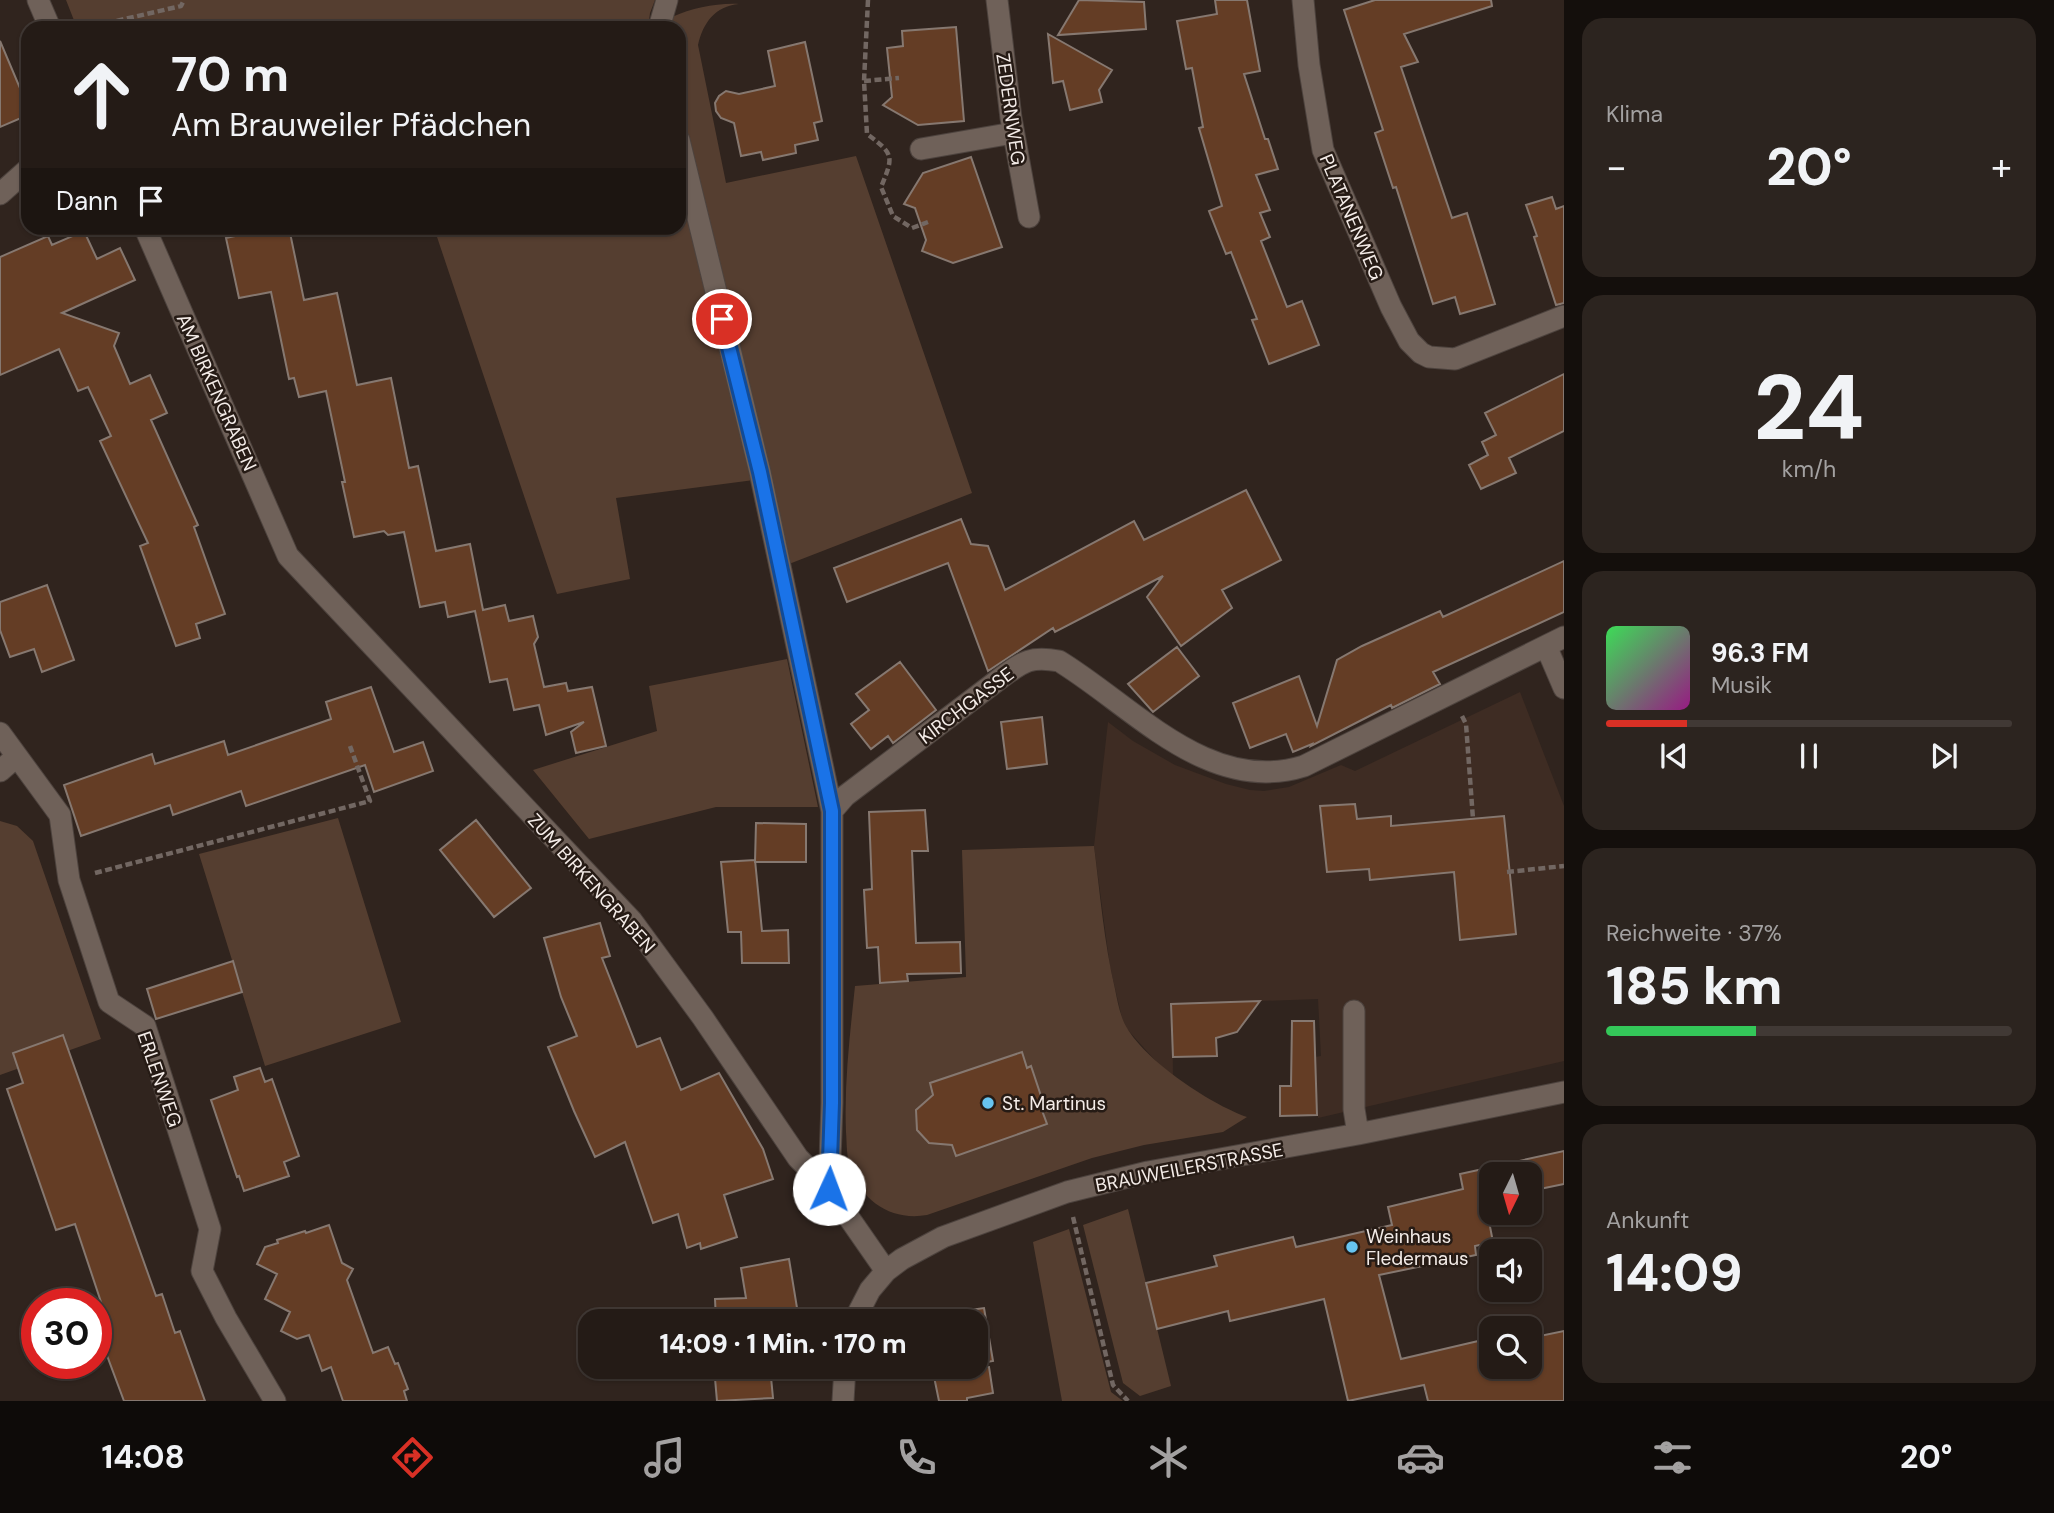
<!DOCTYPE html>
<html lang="de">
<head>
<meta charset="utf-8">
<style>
	body { margin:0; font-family:"DM Sans",sans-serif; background:#2c241f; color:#f1f3f6; height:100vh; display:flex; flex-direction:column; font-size:26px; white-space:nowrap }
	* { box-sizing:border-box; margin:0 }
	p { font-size:23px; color:#a3a1a1 }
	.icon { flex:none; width:38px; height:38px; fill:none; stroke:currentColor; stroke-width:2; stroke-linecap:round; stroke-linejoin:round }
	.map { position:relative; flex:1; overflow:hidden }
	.drawer { display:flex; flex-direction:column; gap:18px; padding:18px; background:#140f0c; width:490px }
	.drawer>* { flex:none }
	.hud { position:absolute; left:21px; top:21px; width:665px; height:214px; border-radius:21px; box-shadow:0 2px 5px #0004,0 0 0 2px #413935; background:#241b16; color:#f1f3f6; overflow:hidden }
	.needle { width:46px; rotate:185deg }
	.controls { position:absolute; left:1479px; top:1162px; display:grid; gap:14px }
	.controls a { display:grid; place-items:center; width:63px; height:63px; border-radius:14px; background:#241b16; box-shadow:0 2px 5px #0004,0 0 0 2px #413935; font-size:35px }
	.speed { position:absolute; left:21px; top:1288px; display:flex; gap:14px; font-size:35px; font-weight:700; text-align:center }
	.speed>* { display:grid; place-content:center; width:91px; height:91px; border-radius:50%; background:#241b16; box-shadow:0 2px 5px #0004,0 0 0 2px #413935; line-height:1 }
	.speed .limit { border:10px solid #d22; background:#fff; color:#111 }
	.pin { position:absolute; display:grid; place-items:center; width:60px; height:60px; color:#fff; margin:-30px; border:4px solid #fff; border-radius:50%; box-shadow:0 2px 7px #0007 }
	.me { position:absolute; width:77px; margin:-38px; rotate:2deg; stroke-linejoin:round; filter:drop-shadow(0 0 5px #0008) }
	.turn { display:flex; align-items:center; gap:24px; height:147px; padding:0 35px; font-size:32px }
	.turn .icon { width:91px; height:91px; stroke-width:2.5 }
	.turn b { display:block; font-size:49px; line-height:60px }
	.then { display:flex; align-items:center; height:66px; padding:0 35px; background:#0003; gap:14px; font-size:26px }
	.big { font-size:52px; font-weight:800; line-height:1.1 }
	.drawer .tile { flex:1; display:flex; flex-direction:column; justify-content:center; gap:10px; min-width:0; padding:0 24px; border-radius:21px; background:#2c241f }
	.drawer .dial { align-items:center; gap:0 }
	.dial b { font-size:91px; line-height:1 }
	.song { display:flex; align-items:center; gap:21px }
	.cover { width:84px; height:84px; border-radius:10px; background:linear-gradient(135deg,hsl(130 70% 55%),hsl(310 70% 35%)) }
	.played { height:7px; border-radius:4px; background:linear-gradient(90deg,#d93025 20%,#413935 20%) }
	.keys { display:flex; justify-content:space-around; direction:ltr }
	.heat { display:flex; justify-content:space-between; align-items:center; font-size:38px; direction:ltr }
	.charge { height:10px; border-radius:5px; background:linear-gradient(90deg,#34c759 37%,#413935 0) }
	.trip { position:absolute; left:578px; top:1309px; width:410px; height:70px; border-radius:21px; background:#241b16; box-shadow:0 2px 5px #0004,0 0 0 2px #413935; font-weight:800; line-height:70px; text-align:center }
	.tab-bar { display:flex; height:112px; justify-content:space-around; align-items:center; background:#0e0b09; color:#a3a1a1 }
	.tab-bar .icon { width:49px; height:49px }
	.tab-bar .selected { color:#d93025 }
	.tab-bar b { font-size:32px; color:#f1f3f6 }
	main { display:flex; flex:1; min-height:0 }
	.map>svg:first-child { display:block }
	.built { fill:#3e2c23 }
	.green { fill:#553e30 }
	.building { fill:#643d25; stroke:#867870; stroke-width:2 }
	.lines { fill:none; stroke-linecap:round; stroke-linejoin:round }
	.minor-casing { stroke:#4d433e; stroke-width:23 }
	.path { stroke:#726762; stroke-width:4.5; stroke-dasharray:7 3.5; stroke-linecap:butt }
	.minor { stroke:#6f6159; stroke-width:21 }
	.route-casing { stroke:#114b97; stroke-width:18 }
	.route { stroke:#1a73e8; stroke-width:12 }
	.poi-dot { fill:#67c4f0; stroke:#261b15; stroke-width:2.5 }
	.labels { text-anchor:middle; stroke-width:5; stroke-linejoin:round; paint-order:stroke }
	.street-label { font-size:19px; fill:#f4ece8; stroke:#261b15 }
	.poi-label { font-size:19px; fill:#f4ece8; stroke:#261b15; text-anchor:start }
</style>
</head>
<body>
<main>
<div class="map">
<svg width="1564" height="1401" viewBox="0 0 1564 1401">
	<rect width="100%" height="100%" fill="#30241e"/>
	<path class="built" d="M1520,692L1564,806V1061L1318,1118L1315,1057L1321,1056L1318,999L1172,1004L1173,1075L1162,1068L1127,1029L1122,1018L1110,967L1094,846L1108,722L1133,741L1175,765L1226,784L1250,790L1264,791L1289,787L1341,765L1355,771Z"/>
	<path class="green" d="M66,0H655L650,13L648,28H77Z
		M739,4C715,6 703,23 698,45L726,183L856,156L972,493L789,564L679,106V28H667L672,17C693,8 716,3 739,4Z
		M679,182L754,480L616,498L630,579L557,594L434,228H679Z
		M787,659L818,807H716L589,839L533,770L657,731L649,686Z
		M338,818L401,1022L265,1066L199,854Z
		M0,821L17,826L33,841L101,1039L0,1075Z
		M1094,846C1100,893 1104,942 1115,989C1117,999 1119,1010 1123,1020C1138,1057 1210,1104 1247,1117L1223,1132L1144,1145L1092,1158L927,1215C893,1221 863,1203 851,1169C846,1157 847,1144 846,1132C844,1083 850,1034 855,986L966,977L962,850Z
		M1128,1209L1171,1386L1140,1396L1123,1383L1083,1225Z
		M1069,1229L1111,1392L1123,1401H1062L1033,1242Z"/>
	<path class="building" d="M1079,0L1144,2L1146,29L1058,35Z
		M1215,0H1247L1260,71L1244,74L1265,139H1268L1278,169L1256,175L1270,210L1260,213L1270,237L1261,241L1287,307L1302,301L1319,345L1269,364L1252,320L1257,319L1231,252L1226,254L1209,211L1222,206L1199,128L1203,127L1192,68L1186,69L1177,21L1217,14Z
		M1375,0H1491L1492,6L1404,34L1418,62L1401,67L1452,218L1467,213L1495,304L1460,314L1455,297L1433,304L1396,187L1393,188L1375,133L1383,130L1344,10Z
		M956,27L964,121L918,125L883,105L892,97L887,48L903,46L902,31Z
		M1048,34L1112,70L1099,90L1102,102L1070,110L1063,81L1053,83Z
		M0,41L28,107V115L0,127Z
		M805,42L822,121L814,123L818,140L795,145L796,153L763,160L761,152L741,156L734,123L721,118L716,111L715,103L719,96L726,91L739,94L775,86L768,51Z
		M971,157L1002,247L953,263L922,251L926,240L915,208L904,204L923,173Z
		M1552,197L1556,209L1564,206V303L1556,305L1534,237L1537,236L1526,205Z
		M258,228H289L304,300L337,293L357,385L391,378L409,468L418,466L436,551L470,544L483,610L505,605L509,621L533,616L538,637L534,644L544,687L566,683L568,691L592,687L606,746L576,753L571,732L584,722L546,735L539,705L514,710L507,679L490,682L475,611L448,617L445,602L420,607L404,532L388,535L384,531L354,537L342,482H345L326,391L299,397L294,378L289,379L271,292L239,298L226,238L258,231Z
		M84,231L97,259L120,248L135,280L62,313L119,333L114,346L130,384L150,375L167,413L151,420L198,525L194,527L225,614L196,624L200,638L176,646L140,546L148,543L100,441L111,436L88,387L78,391L59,349L0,375V257L48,236L52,245Z
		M1564,374V431L1509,458L1516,473L1481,489L1469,465L1488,455L1482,442L1496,435L1485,413Z
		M1246,490L1281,560L1222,590L1232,608L1181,646L1147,597L1163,576L1055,632L1053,628L988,671L948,563L847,602L834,568L961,519L971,544L988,546L1005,590L1134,521L1144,540Z
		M1564,561V612L1433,672L1440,684L1392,708L1391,705L1311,746L1312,744L1293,752L1286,734L1250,748L1233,703L1299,676L1317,726L1337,660L1362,646L1440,611L1443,617Z
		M47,585L74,660L42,672L34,649L10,657L0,630V602Z
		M1177,647L1199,676L1153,712L1128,684Z
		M900,662L936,710L893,743L888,736L871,749L851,724L869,710L856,694Z
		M371,687L394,752L423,742L433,771L374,792L365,765L246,806L241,791L173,815L170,805L81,836L64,785L152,754L155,764L224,741L228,755L331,719L326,702Z
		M1042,717L1047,764L1007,769L1001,722Z
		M1355,804L1357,819L1391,816V826L1504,816L1516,934L1460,940L1454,872L1370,880L1369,869L1327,872L1320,806Z
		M925,810L928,851H912L916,943L960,942L961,973L907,974L908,981L880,983L878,947L867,948L864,890L872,889L869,812Z
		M476,820L531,888L494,917L440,850Z
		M756,823L806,824V862H755Z
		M755,860L762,931L788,930L789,963H742L741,932H728L721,862Z
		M600,923L610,956L602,958L637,1047L660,1038L681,1090L719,1073L763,1149L773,1179L724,1195L737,1237L701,1249L700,1243L687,1248L678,1214L653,1223L625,1142L595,1157L574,1111L548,1047L577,1036L561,997L544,938Z
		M233,961L242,992L156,1019L147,989Z
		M1260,1001L1237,1032L1216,1038L1217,1056L1173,1057L1171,1004Z
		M1292,1021H1314L1317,1115L1280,1116V1086H1291Z
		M63,1035L156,1296L162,1294L175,1333L180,1331L205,1401H124L96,1326V1317L105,1314L75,1224L56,1230L7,1089L23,1083L13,1053Z
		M1022,1052L1027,1068L1031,1066L1044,1105H1040L1047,1124L956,1156L952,1145L929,1143L917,1130L916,1110L933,1095L930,1083Z
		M260,1068L265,1082L272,1079L299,1156L284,1162L289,1176L244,1191L239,1176L237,1177L211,1100L238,1090L234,1077Z
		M1564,1151V1184L1530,1191V1174H1491V1200L1485,1201L1493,1242L1475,1246L1476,1255L1379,1275L1401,1359L1491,1338V1367H1530V1338L1564,1331V1401H1428L1424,1385L1348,1401L1324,1299L1230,1321L1228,1311L1157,1329L1146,1283L1217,1266L1214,1256L1293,1237L1296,1247L1392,1225L1388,1207L1463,1189L1460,1174Z
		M329,1225L342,1263L353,1269L347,1280L373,1353L388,1347L395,1364L398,1363L408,1389L404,1391L407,1401H343L331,1367L322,1371L309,1335L297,1339L281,1331L290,1312L265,1299L277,1274L257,1264L265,1247L278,1243L277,1240L305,1231L306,1233Z
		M789,1259L799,1320L716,1321L715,1299L746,1298L741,1268Z
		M984,1308L993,1361L975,1364V1321H956L954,1312Z
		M714,1367H770L773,1398L717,1401Z
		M932,1367H989L993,1393L967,1398V1401H939Z"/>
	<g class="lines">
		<defs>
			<path id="minor" d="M38,0L50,28
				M997,0L1011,118L1029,217
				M1303,0L1309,65L1323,150L1391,307L1409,341L1421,353L1429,357L1455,359L1564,316
				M659,28L667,0
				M679,140L760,472L832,811V1103L829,1189
				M921,149L1013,133
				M0,194L28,169
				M145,228L288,556L632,921L703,1018L798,1158L829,1189L886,1271
				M1546,646L1564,688
				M0,733L60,815L69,880L109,1002L145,1026L210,1229L202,1271L226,1318L275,1401
				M0,771L16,757
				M832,811L845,796L1002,677C1024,661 1031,656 1059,661C1133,706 1209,796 1304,766L1564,637
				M1354,1011V1109L1358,1134
				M854,1321L870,1290L886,1271L902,1259L943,1237L1067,1192L1148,1172L1358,1134L1564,1092
				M843,1401L845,1367"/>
		</defs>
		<use href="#minor" class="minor-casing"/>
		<path class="path" d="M868,0L864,81L867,134C894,154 894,156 881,187L893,216L912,228L928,222
			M86,28L181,6L184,0
			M864,81L899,78
			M1462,716L1466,724L1473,819
			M1507,872L1564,866
			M95,873L370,801L350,746
			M1073,1217L1113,1385L1128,1401"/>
		<use href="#minor" class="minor"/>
	</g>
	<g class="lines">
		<defs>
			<path id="route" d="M722,319L760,472L832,811V1103L829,1189"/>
		</defs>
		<use href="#route" class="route-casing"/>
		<use href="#route" class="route"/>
	</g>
	<g class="poi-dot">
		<circle cx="988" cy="1103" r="7"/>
		<circle cx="1352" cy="1247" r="7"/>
	</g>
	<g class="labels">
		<g class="street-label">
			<text transform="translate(1011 109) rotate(82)" y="7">ZEDERNWEG</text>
			<text transform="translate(1352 217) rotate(67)" y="7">PLATANENWEG</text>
			<text transform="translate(217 392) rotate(66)" y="7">AM BIRKENGRABEN</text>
			<text transform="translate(966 705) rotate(-37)" y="7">KIRCHGASSE</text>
			<text transform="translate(592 883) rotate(48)" y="7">ZUM BIRKENGRABEN</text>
			<text transform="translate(160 1079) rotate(71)" y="7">ERLENWEG</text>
			<text transform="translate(1189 1167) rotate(-11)" y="7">BRAUWEILERSTRASSE</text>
		</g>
		<g class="poi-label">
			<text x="1002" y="1110">St. Martinus</text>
			<text x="1366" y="1243">Weinhaus<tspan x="1366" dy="22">Fledermaus</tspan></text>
		</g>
	</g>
</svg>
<div class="controls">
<a><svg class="needle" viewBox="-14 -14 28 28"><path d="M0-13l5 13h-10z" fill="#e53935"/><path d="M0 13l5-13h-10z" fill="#a3a1a1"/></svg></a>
<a><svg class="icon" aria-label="sound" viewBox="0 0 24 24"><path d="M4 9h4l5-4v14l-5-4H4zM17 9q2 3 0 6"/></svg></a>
<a><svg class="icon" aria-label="search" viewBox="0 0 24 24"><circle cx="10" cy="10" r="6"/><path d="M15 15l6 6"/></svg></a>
</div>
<div class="speed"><div class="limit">30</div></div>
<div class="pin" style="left:722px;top:319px;background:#d93025"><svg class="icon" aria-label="arrive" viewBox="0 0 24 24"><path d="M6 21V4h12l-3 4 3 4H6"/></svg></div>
<svg class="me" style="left:829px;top:1189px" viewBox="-20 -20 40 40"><circle r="19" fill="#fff"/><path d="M0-13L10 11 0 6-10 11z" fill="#1a73e8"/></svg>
<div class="trip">14:09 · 1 Min. · 170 m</div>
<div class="hud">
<div class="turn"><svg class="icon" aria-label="ahead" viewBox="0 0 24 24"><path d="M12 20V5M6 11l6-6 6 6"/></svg><div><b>70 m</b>Am Brauweiler Pfädchen</div></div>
<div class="then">Dann<svg class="icon" aria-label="arrive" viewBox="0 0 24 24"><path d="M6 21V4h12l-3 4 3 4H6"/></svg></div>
</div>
</div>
<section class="drawer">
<div class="tile"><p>Klima</p>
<div class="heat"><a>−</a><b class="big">20°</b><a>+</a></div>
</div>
<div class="tile dial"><b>24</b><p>km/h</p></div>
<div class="tile">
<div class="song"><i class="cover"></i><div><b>96.3 FM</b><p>Musik</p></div></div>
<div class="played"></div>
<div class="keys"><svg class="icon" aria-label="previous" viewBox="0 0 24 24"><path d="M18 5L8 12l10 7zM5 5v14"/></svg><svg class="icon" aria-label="pause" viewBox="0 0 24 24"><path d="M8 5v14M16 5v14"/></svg><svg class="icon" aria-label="next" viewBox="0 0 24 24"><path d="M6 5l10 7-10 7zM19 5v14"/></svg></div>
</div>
<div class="tile"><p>Reichweite · 37%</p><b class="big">185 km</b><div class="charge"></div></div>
<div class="tile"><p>Ankunft</p><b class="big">14:09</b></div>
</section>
</main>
<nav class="tab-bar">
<b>14:08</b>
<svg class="icon selected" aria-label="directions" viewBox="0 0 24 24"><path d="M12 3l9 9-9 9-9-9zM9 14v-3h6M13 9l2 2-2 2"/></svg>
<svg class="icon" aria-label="music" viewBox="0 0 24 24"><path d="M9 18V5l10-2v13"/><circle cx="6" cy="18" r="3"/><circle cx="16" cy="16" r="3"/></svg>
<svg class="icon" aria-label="phone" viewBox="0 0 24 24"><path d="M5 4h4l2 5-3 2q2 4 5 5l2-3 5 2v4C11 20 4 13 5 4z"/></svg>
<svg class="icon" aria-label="climate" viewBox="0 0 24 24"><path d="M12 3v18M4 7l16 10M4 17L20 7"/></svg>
<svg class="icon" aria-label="car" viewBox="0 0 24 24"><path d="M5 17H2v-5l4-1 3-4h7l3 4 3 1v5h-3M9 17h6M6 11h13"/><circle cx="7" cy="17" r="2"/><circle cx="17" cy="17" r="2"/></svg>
<svg class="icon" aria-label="filters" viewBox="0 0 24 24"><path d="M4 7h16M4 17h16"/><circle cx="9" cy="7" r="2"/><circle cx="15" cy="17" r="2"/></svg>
<b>20°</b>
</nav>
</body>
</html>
